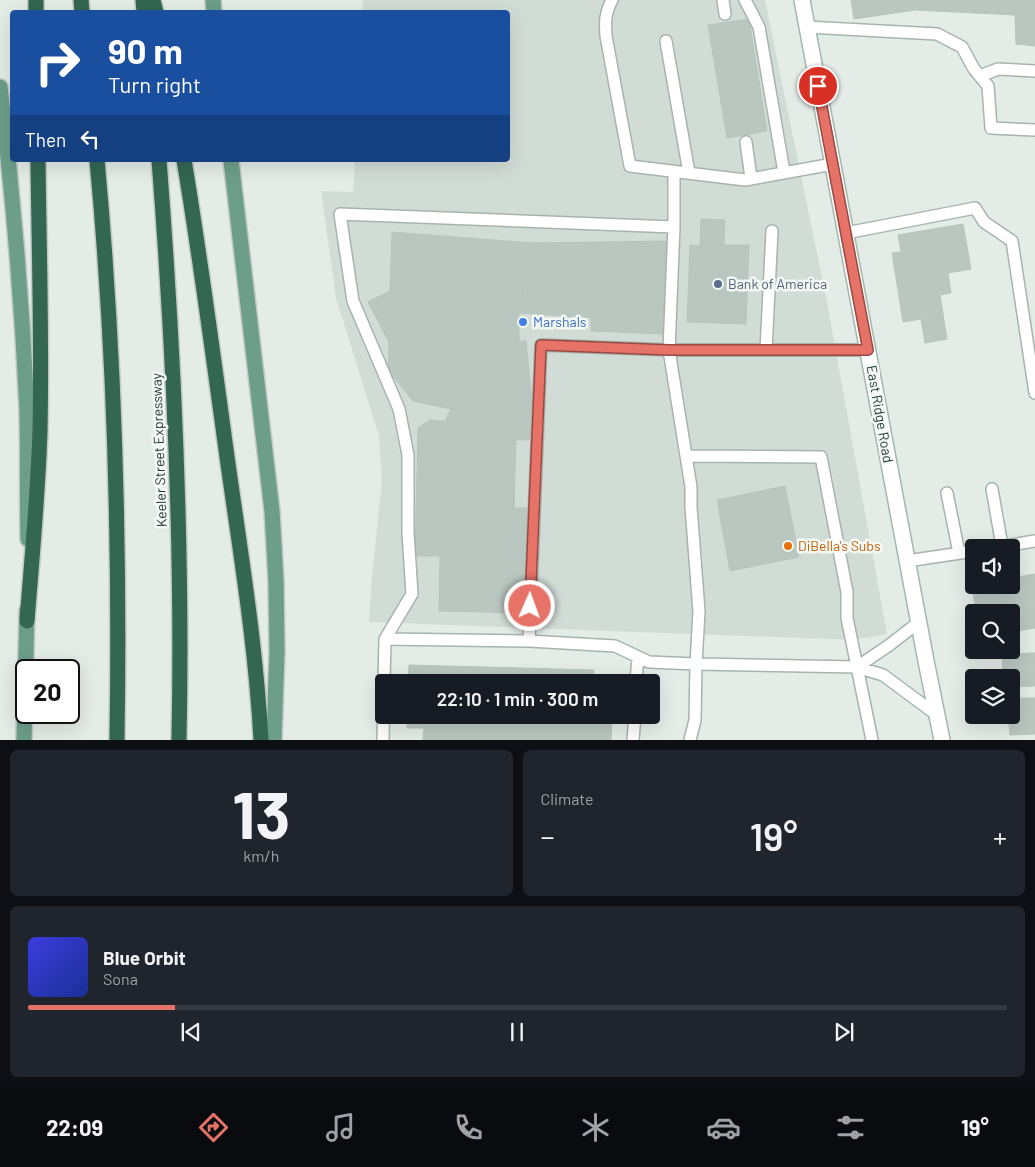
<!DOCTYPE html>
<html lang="en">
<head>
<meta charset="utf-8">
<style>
	body { margin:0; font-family:Barlow,sans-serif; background:#20242c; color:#f1f3f6; height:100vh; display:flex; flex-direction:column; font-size:19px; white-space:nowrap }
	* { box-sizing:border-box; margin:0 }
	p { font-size:16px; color:#9ea1a6 }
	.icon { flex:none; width:28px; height:28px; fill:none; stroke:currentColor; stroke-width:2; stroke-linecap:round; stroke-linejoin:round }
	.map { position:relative; height:740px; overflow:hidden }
	.drawer { display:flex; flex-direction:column; gap:10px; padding:10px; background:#0d0f14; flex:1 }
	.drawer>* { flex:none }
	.top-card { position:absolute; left:10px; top:10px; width:500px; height:152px; border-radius:5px; box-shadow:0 5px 20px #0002; background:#1a4fa0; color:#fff; overflow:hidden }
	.tools { position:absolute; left:965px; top:539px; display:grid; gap:10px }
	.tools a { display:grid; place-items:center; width:55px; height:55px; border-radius:5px; background:#171b24; box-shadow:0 5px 20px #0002; font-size:25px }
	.speed { position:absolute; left:15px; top:659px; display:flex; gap:10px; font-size:25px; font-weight:700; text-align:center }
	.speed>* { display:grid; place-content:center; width:65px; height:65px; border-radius:50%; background:#171b24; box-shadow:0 5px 20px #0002; line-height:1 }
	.speed .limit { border:2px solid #111; border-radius:8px; background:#fff; color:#111 }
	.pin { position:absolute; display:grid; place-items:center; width:42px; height:42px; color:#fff; margin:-21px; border:2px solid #fff; border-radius:50%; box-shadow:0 1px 5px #0007 }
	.me { position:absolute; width:55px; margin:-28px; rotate:2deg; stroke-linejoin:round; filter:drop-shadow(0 0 4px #0008) }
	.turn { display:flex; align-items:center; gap:18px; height:105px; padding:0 15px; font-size:22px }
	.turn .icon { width:65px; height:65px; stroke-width:2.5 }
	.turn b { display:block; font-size:35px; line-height:42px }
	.then { display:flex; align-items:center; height:48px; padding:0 15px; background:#0003; gap:10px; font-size:19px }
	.big { font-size:38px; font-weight:600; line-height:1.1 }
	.drawer .card { flex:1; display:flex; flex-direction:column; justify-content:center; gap:8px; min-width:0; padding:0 18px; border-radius:8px; background:#20242c }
	.drawer .dial { align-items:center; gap:0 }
	.dial b { font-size:65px; line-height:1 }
	.song { display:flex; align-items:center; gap:15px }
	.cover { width:60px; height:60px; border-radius:8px; background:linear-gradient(135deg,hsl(240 70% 55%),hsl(230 70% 35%)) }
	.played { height:5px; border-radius:2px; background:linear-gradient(90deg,#e67268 15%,#363941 15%) }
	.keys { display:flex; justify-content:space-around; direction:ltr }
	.heat { display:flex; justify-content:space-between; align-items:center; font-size:28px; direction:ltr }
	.drawer .tiles { flex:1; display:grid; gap:10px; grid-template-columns:1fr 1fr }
	.card:last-child { grid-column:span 2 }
	.trip { position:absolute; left:375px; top:674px; width:285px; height:50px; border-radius:5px; background:#171b24; box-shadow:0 5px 20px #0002; font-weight:600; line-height:50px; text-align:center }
	.menu { display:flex; height:80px; justify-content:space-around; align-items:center; background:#090b0e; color:#9ea1a6 }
	.menu .icon { width:35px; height:35px }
	.menu .on { color:#e67268 }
	.menu b { font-size:22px; color:#f1f3f6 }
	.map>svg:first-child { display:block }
	.built { fill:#d2dcd6 }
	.building { fill:#bac7c0; stroke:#b7c5bd }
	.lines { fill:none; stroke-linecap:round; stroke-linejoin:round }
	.service-casing { stroke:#a7b4ad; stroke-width:14 }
	.secondary-casing { stroke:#a3b7ad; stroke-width:18 }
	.primary-casing { stroke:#c2c9c6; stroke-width:18 }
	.motorway-casing { stroke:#c2c9c6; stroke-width:18 }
	.service { stroke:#fff; stroke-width:11 }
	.secondary { stroke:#fff; stroke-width:15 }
	.primary { stroke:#6c9e89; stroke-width:15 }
	.motorway { stroke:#336653; stroke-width:15 }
	.route-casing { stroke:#964a44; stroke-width:12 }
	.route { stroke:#e67268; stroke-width:9 }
	.service-dot { fill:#5c6f8a; stroke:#f4f9f6; stroke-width:2 }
	.shop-dot { fill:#3f7fe0; stroke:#f4f9f6; stroke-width:2 }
	.food-dot { fill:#e8710a; stroke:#f4f9f6; stroke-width:2 }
	.labels { text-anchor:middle; stroke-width:5; stroke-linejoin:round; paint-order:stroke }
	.service-label { font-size:14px; fill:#4e5e75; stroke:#f4f9f6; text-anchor:start }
	.shop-label { font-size:14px; fill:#366cbe; stroke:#f4f9f6; text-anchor:start }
	.street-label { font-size:14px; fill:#253d32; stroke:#f4f9f6 }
	.food-label { font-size:14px; fill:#c56008; stroke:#f4f9f6; text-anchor:start }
</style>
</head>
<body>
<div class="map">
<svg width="1035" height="740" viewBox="0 0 1035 740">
	<rect width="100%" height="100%" fill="#e4ece7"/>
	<path class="built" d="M363,0H765L827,302L887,634L855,640L369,622L372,575L382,481L379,436L336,298L321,191L353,192L355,160H508V12H362Z"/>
	<path class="building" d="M851,0H1035V46L1016,44L1015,15L915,10L854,19Z
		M749,19L767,131L727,138L708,25Z
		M701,219L725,220L724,245H749L746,324L687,322L690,245L700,246Z
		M963,224L971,269L948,273L951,293L940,295L947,339L925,343L921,319L903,322L892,253L901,252L898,235Z
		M392,232L532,243L519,313V341H526L535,430L516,429V411L451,409L413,401L388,370L389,342L368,302L390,291Z
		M667,241L663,334L591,331V318L519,313L532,243Z
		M451,409L516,411V429L535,430L529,440H516L514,508H528L525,613L439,611L440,556H415L418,428L430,420L445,421Z
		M785,486L799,557L730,571L717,500Z
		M974,566V585H1011V578L1035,574V628L1011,632V612H976L969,567Z
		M1035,653V686L1011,687V678H1003L1002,654Z
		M409,665L594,670L593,681H607V682H408Z
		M1011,698H1035V734L1010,735L1008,715H1011Z
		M407,715H612L611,740H423L424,728H407Z"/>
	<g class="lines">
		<defs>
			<path id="service" d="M612,0C605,13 605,21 606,36L630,166L745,180L833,164
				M723,0L725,14
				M745,0L759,27L784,172
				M807,27L937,34L962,47L974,69L988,86L991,128L1035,130
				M666,41L689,173
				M980,76L998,69L1035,71
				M746,142L751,178
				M674,171V227L669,350L691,487V507L699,611L696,664L695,720L690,740
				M846,233L975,208L984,222L1012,241L1035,393
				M766,350L772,231
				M686,456L821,457L847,592V618L872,740
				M992,489L1002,546
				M947,493L959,553
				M993,548L1035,541
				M907,561L974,551
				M385,639L529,641L615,646L649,662L696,664L857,667L883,675L937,715
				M529,641L541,345L669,350H868
				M857,667L888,646L919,622
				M384,682L385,639L412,594L408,533V455L399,409L353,301L340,214L674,227
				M636,682L638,657
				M383,740L384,693
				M633,740L635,715"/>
			<path id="secondary" d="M802,0L926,661L942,740"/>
			<path id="primary" d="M213,0L214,12
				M0,87C13,194 22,302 27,410C28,453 27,496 28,539
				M231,160L272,511L276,581L277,651L274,740
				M24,740L27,610"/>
			<path id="motorway" d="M36,0V12
				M81,0L82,12
				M143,0L144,12
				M153,0L156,12
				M97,160C115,353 120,546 117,740
				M159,160C174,353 183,546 179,740
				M184,160C201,261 214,363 228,464C241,556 256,647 261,740
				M27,621C32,557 38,494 40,430C42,340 39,250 38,160"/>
		</defs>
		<use href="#service" class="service-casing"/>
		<use href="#secondary" class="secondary-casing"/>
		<use href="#primary" class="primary-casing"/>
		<use href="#motorway" class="motorway-casing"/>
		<use href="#service" class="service"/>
		<use href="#secondary" class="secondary"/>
		<use href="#primary" class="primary"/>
		<use href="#motorway" class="motorway"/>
	</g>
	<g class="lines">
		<defs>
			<path id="route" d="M530,606L541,345L669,350H868L818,86"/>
		</defs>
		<use href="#route" class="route-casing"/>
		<use href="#route" class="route"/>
	</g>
	<circle class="service-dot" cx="718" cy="284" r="5"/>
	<circle class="shop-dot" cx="523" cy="322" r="5"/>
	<circle class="food-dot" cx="788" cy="546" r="5"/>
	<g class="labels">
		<g class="service-label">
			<text x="728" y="289">Bank of America</text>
		</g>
		<g class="shop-label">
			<text x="533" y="327">Marshals</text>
		</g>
		<g class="street-label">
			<text transform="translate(880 414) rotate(80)" y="5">East Ridge Road</text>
			<text transform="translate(159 450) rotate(-92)" y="5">Keeler Street Expressway</text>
		</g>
		<g class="food-label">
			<text x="798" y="551">DiBella's Subs</text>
		</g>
	</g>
</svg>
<div class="tools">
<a><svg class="icon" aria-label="sound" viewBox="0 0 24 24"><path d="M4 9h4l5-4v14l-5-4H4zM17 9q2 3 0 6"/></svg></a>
<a><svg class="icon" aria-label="search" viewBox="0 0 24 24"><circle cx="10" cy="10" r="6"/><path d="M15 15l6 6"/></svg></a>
<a><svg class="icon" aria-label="layers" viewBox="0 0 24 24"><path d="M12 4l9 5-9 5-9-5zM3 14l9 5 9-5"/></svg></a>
</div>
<div class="speed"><div class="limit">20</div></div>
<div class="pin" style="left:818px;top:86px;background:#d93025"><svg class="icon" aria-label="arrive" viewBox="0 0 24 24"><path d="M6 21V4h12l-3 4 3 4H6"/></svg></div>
<svg class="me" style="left:530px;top:606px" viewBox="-20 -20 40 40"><circle r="17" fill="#e67268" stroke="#fff" stroke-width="3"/><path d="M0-11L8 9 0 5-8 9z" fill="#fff"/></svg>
<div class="trip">22:10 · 1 min · 300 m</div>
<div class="top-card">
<div class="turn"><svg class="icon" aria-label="right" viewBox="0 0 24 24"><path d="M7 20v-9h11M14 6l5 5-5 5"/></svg><div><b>90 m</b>Turn right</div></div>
<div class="then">Then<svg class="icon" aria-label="left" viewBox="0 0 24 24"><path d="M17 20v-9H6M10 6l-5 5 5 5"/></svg></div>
</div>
</div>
<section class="drawer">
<div class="tiles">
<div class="card dial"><b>13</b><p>km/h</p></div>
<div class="card"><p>Climate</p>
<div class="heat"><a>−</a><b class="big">19°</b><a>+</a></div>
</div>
<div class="card">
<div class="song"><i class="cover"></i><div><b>Blue Orbit</b><p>Sona</p></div></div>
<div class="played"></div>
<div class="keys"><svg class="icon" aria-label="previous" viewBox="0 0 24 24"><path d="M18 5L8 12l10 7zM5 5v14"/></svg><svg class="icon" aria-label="pause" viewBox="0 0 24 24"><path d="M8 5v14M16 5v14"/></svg><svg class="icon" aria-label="next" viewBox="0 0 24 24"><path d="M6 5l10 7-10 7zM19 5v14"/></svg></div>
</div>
</div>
</section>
<nav class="menu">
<b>22:09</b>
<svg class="icon on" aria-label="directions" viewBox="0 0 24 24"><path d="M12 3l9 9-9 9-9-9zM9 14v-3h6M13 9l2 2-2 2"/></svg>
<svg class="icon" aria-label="music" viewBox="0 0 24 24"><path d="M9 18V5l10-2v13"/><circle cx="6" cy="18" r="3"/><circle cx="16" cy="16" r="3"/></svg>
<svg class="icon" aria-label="phone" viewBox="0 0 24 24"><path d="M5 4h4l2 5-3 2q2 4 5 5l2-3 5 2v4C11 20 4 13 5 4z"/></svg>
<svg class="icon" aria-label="climate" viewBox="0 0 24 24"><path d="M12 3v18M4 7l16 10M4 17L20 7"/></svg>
<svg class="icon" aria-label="car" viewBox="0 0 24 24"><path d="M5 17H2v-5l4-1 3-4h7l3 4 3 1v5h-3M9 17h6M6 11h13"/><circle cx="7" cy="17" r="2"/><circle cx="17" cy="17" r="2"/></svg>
<svg class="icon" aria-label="filters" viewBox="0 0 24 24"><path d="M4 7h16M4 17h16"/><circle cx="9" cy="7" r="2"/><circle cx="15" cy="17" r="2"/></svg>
<b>19°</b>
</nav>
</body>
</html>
